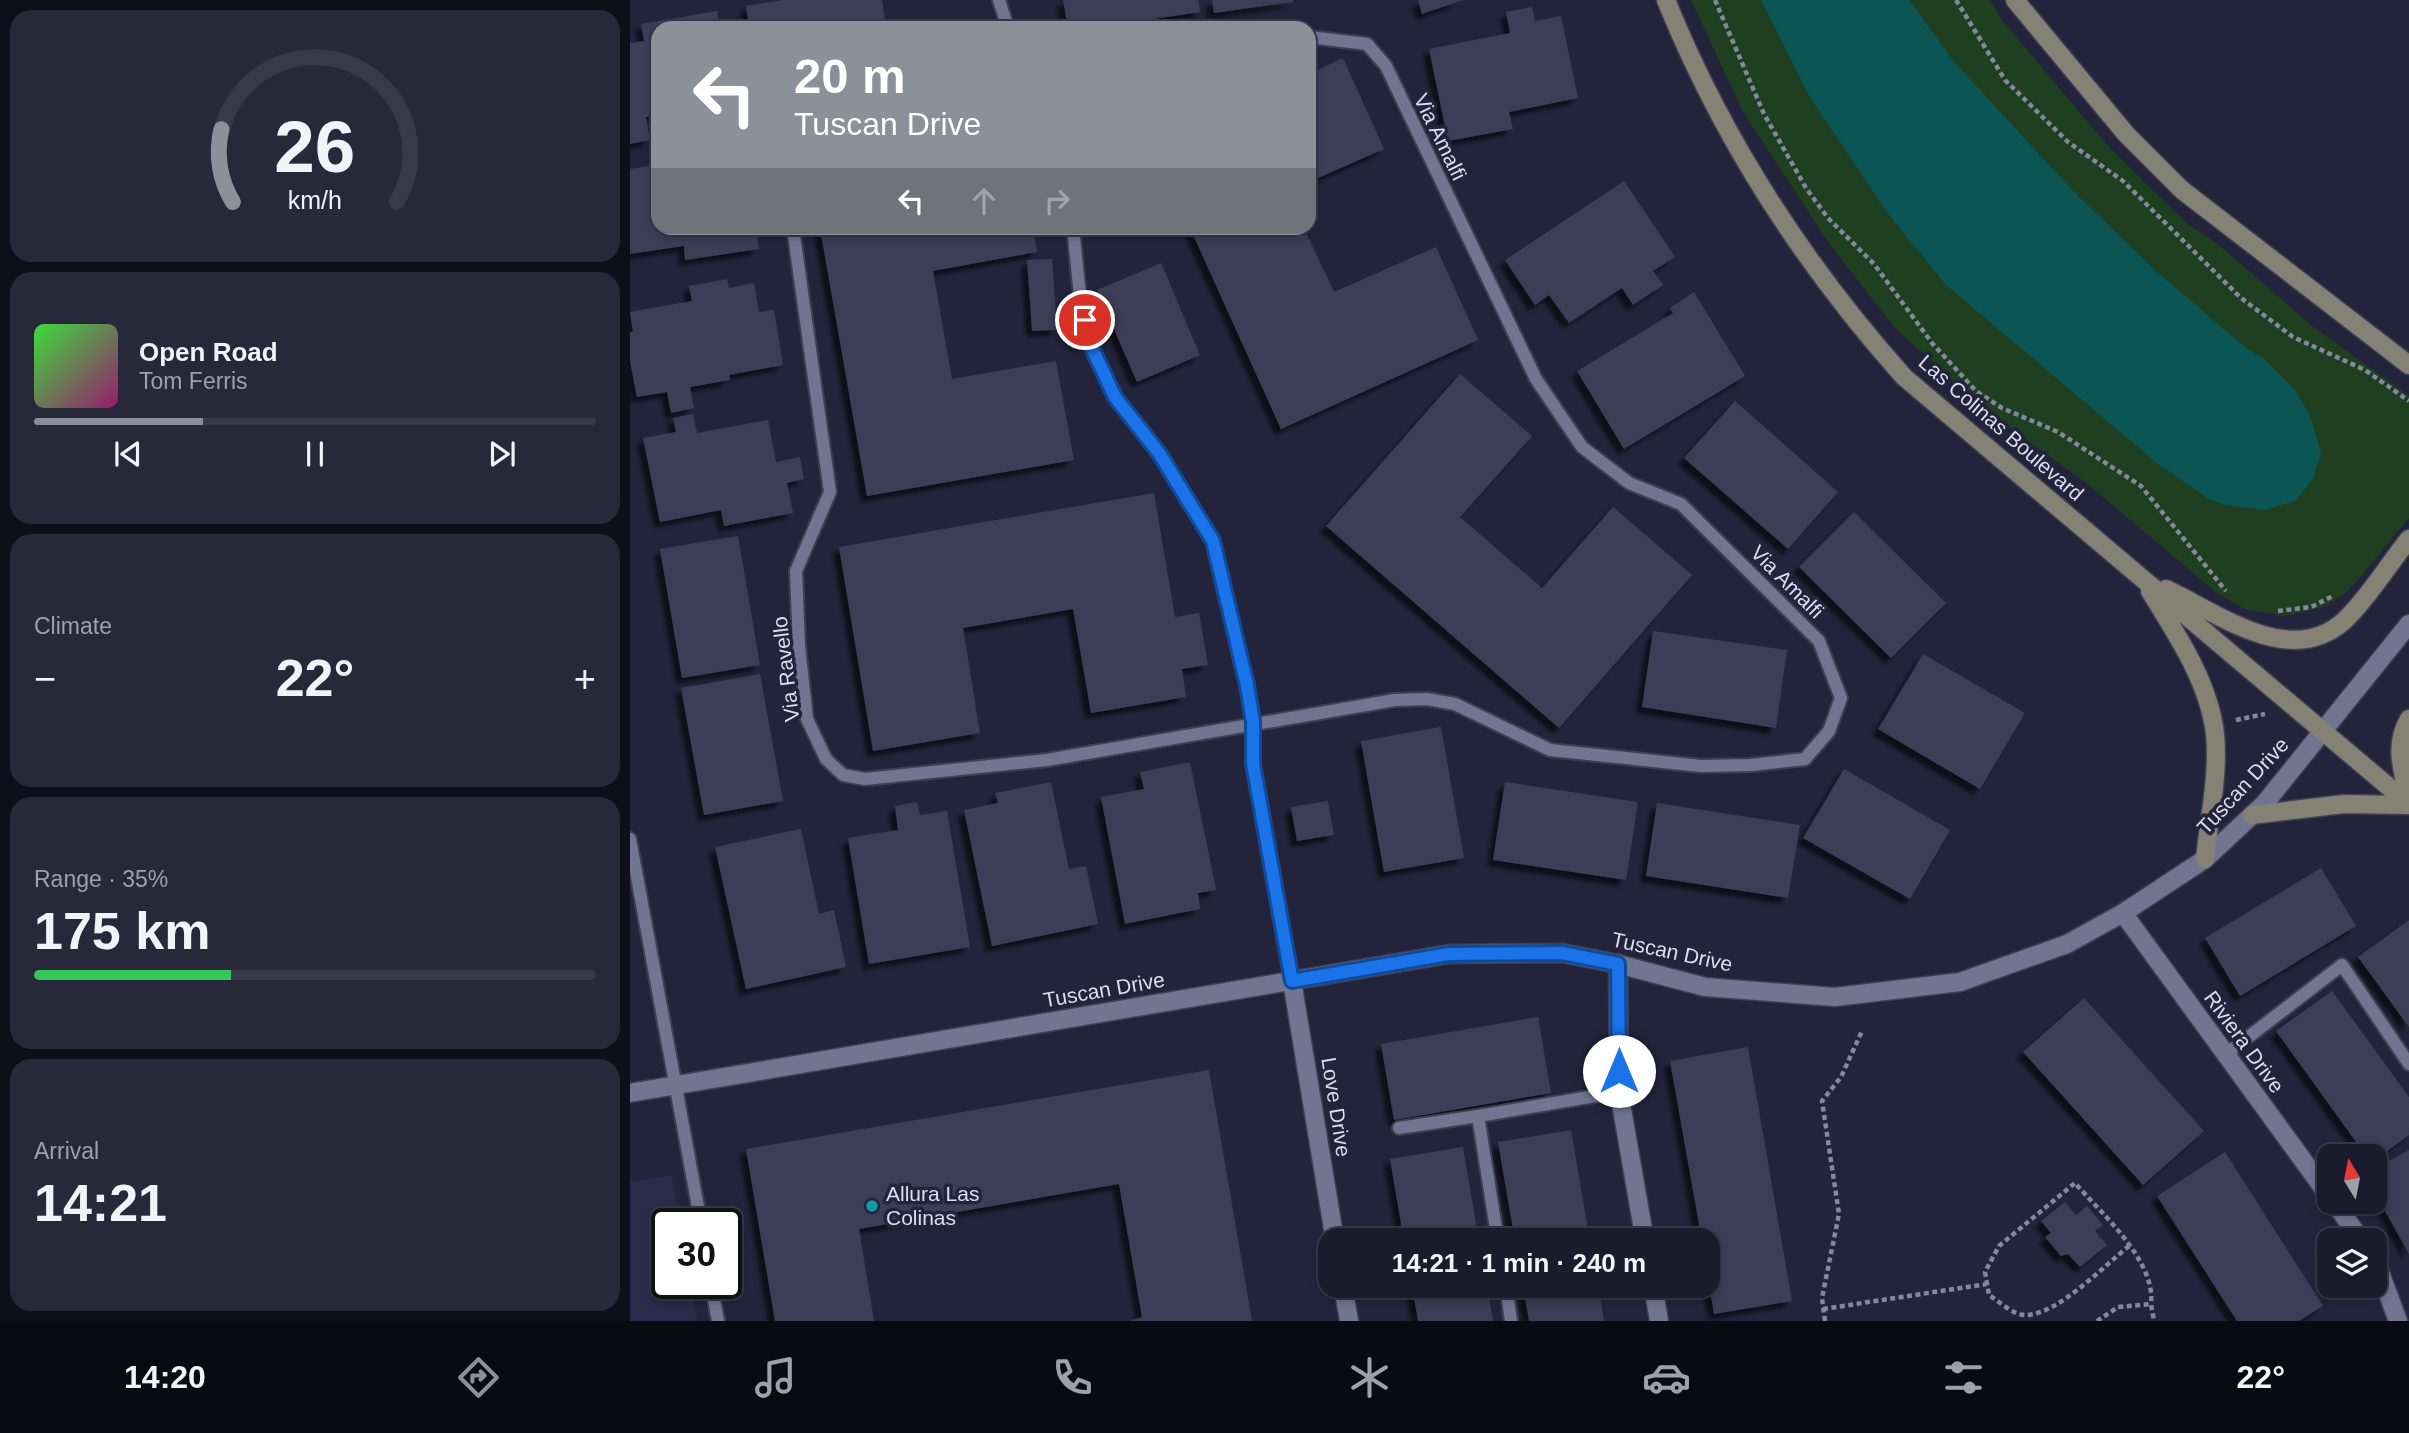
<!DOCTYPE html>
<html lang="en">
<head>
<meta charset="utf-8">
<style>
	body { margin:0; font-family:Arial,sans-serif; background:#272839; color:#f1f3f6; height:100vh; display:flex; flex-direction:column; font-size:26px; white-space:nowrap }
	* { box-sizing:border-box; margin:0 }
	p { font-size:23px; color:#9fa1aa }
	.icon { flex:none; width:38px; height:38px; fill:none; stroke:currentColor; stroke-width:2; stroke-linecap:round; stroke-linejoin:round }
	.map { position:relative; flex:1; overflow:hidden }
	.drawer { display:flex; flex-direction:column; gap:10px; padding:10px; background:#0e0f19; width:630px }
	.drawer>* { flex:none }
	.top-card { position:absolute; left:21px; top:21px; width:665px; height:214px; border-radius:21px; box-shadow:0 4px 10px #0003,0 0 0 2px #383949; background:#8c9099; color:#fff; overflow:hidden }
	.needle { width:46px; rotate:350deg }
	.tools { position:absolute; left:1687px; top:1144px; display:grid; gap:14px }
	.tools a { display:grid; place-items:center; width:70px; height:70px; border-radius:14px; background:#1a1b2d; box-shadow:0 4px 10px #0003,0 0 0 2px #383949; font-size:35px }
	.speed { position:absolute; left:21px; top:1208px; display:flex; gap:14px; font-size:35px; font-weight:700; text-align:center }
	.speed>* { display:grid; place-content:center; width:91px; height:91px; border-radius:50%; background:#1a1b2d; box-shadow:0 4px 10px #0003,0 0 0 2px #383949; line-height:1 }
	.speed .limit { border:4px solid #111; border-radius:10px; background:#fff; color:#111 }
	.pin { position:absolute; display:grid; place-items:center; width:60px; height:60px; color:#fff; margin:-30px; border:4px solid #fff; border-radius:50%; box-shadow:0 2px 7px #0007 }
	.me { position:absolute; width:77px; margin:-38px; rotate:0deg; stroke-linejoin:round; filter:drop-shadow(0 0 5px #0008) }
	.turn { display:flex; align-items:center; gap:24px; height:147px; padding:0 28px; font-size:32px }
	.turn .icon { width:91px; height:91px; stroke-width:2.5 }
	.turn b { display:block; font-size:49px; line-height:60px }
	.lanes { display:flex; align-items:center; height:66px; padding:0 28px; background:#0003; justify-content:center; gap:35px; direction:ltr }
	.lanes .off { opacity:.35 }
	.big { font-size:52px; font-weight:600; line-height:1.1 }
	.drawer .tile { flex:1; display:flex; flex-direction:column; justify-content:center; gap:10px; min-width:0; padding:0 24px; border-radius:21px; background:#272839 }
	.drawer .dial { align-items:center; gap:0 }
	.dial svg { height:182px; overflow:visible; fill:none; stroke:#383949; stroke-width:7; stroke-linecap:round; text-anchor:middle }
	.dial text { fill:#f1f3f6; stroke:none }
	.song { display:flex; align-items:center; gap:21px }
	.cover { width:84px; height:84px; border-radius:10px; background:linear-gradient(135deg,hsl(120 70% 55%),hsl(320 70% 35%)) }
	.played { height:7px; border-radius:4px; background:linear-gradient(90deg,#8c9099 30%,#383949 30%) }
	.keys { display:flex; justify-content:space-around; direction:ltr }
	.heat { display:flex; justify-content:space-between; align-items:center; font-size:38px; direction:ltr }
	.charge { height:10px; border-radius:5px; background:linear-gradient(90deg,#34c759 35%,#383949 0) }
	.trip { position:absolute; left:688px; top:1228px; width:402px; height:70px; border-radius:21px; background:#1a1b2d; box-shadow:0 4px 10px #0003,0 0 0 2px #383949; font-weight:600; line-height:70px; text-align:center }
	.menu { display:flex; height:112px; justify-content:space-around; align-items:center; background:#0a0b12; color:#9fa1aa }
	.menu .icon { width:49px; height:49px }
	.menu .selected { color:#8c9099 }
	.menu b { font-size:32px; color:#f1f3f6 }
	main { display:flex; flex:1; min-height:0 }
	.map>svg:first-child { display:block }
	.built { fill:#2a2b4a }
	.green { fill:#1f3f21 }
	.water { fill:#0b5555 }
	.building { fill:#3c3e58; filter:url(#shadow) }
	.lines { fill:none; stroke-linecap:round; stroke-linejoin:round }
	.service-casing { stroke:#3f3f54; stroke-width:16 }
	.minor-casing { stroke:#3f3f54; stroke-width:21 }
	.tertiary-casing { stroke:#3f3f54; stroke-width:21 }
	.secondary-casing { stroke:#3f3f54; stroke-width:21 }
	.path { stroke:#86879c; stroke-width:4.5; stroke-dasharray:5 3.5; stroke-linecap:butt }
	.service { stroke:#727592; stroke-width:12 }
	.minor { stroke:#727592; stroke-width:18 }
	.tertiary { stroke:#727592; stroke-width:18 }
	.secondary { stroke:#848274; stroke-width:18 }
	.route-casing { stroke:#114b97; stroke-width:18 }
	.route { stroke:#1a73e8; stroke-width:12 }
	.culture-dot { fill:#0f9aa8; stroke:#23243c; stroke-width:2.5 }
	.labels { text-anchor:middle; stroke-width:7; stroke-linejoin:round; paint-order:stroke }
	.street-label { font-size:21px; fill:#dcddee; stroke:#23243c }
	.poi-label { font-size:21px; fill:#dcddee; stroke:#23243c; text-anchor:start }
</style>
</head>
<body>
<main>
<section class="drawer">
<div class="tile dial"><svg viewBox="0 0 100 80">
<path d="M14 69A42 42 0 1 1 86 69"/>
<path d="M14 69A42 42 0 0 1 9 37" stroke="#8c9099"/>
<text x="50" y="56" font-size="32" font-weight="700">26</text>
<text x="50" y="72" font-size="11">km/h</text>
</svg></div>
<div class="tile">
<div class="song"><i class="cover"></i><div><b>Open Road</b><p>Tom Ferris</p></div></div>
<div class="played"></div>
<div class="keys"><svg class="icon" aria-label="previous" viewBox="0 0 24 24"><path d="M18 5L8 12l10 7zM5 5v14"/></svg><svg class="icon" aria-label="pause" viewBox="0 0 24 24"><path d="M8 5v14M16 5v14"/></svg><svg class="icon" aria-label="next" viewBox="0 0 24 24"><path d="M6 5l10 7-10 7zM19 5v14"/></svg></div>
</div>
<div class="tile"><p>Climate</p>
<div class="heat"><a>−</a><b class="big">22°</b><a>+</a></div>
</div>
<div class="tile"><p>Range · 35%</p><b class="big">175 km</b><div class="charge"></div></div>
<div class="tile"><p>Arrival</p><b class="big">14:21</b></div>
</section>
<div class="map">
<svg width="1779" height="1321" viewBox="0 0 1779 1321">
	<defs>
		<filter id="shadow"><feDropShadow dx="-6" dy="6" stdDeviation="2" flood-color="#0009"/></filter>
	</defs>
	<rect width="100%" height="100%" fill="#23243c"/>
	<path class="built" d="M42,1175L50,1223H37V1283H60L67,1321H0V1182Z"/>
	<path class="green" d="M1061,0H1360L1371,19L1477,145L1555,222L1589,245L1682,326L1779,396V518L1727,581L1713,595L1693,607L1654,616L1614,609L1586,592L1455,482L1350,406L1265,328L1201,246L1113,112Z"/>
	<path class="water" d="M1131,0H1279L1325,63L1445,193L1525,270L1616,348L1633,358L1665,390L1681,418L1691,453L1683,479L1665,501L1634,510L1595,505L1579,499L1528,464L1316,285L1256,211L1179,96Z"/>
	<path class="building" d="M152,0H252L256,28H119L116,6Z
		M433,0H568L570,12L464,28H438Z
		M582,0H663V2L584,13Z
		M788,0H833L792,14Z
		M902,7L905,21L931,16L948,98L879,112L883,129L818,141L799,49L880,33L876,12Z
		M87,11L90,28H28V115L16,117L20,140L0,144V43L14,41L11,24Z
		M713,58L754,149L679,182V74Z
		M28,165V228H126L129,249L55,260L54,246L0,254V169Z
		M994,181L1045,257L1023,271L1033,285L1003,305L992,288L939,323L919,295L905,305L875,260Z
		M190,228H403L407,252L303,271L322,379L426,361L444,460L237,496Z
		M560,228H674L704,292L806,247L848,340L651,429Z
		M422,259L427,330L402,331L397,260Z
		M531,263L570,355L507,382L467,290Z
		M97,279L99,288L124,283L129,312L144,310L153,365L99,375L100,380L60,387L64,408L41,413L37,392L7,397L0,361V332H3L0,312L62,301L59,286Z
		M1064,292L1115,376L994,449L947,371L1043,313L1040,308Z
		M830,374L902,436L830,517L912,588L983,507L1062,575L929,728L696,526Z
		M1105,401L1208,492L1158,549L1054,458Z
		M63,414L67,433L138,420L146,462L170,457L174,479L157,483L163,513L94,526L91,510L30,522L13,438L46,432L43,418Z
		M524,493L545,617L569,613L578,665L552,669L556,697L461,713L443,609L333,628L350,733L243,751L209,547Z
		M1224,512L1316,603L1261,658L1169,567Z
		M108,536L130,665L52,678L30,549Z
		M1023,631L1157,650L1146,728L1012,707Z
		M1293,654L1395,713L1350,789L1248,729Z
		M130,674L153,801L74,815L51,688Z
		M811,727L834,858L754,872L731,741Z
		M560,762L586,890L568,893L570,909L495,924L471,797L514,789L510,772Z
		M1214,769L1320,830L1280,899L1173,838Z
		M421,782L439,869L456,866L468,924L362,946L334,810L368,803L365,793Z
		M875,782L1008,802L996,880L863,860Z
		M698,801L704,835L667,841L661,807Z
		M287,802L290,815L317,811L340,947L239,964L218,838L268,830L265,806Z
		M1027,803L1170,825L1158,898L1016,876Z
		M171,829L189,914L204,910L216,967L116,989L85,847Z
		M1691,868L1726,926L1610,996L1575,938Z
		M1779,920V1027L1728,957Z
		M1702,991L1779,1097V1135L1745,1160V1157H1737L1646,1031Z
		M1454,998L1574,1131L1513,1185L1393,1052Z
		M908,1017L921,1093L764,1120L751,1044Z
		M1118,1047L1162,1301L1084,1314L1078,1278V1241H1072L1040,1061Z
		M579,1070L622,1321H499L512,1317L489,1184L229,1229L244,1321H145L116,1149Z
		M941,1130L960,1241H885L868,1142Z
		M833,1147L849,1241H774L760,1159Z
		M1779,1150V1254L1745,1193V1169Z
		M1595,1152L1693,1306L1669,1321H1607L1527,1196Z
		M1435,1202L1446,1215L1457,1206L1473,1225L1465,1231L1477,1245L1450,1267L1438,1254L1431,1256L1415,1237L1421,1233L1411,1221Z
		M782,1286H857L863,1321H788Z
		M893,1286H968L974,1321H899Z"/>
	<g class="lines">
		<defs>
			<path id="service" d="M369,0L378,28
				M163,228L200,492L166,571L169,646L177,719L196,759L213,775L235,779L417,760L765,700L797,699L825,704L920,750L1071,766L1121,765L1175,759L1199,731L1211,698L1189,641L1051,504L999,483L952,447L906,379L756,66L737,44L679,37
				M443,228L450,296L460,344L485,397L529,453L583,541L617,685L623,722V764L662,981
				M0,839L71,1223
				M1595,1055L1712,965L1779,1064
				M769,1128L848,1116
				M868,1241L848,1116L989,1092
				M81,1283L88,1321
				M876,1286L881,1321"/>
			<path id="minor" d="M1493,913L1699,1196
				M988,964L989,1092L1015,1241
				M1704,1202L1732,1241
				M1745,1259L1768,1321
				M1023,1286L1029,1321"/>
			<path id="tertiary" d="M662,981L705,1241
				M0,1093L819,954L932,953L988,964L1075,987L1205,997L1330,982L1437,944L1493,913L1575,859L1635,803L1779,624
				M713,1286L719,1321"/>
			<path id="secondary" d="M1036,0C1092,138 1175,266 1274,377L1779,804
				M1385,0L1496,134L1552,190L1779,365
				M1536,589C1588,613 1661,670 1715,620C1739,597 1758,565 1779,539
				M1520,591C1547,635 1579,682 1585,734C1589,775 1579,818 1575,859
				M1779,719C1763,746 1773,771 1779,800
				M1622,815L1714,804L1779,805"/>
		</defs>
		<use href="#service" class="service-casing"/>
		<use href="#minor" class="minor-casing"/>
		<use href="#tertiary" class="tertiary-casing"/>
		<use href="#secondary" class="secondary-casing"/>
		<path class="path" d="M1085,0L1134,114L1176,188L1198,218L1244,264L1302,343L1346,391L1372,408L1428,432L1511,486L1596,591
			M1326,0L1375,80L1438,142L1493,181L1611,298L1663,337L1735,370L1779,401
			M1648,611L1681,607L1703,596
			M1606,720L1635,714
			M1499,1246C1474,1266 1428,1314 1397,1315C1384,1316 1370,1302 1359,1295L1355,1272L1369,1246L1445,1183C1472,1214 1526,1261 1521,1304
			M1193,1309L1357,1284
			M1195,1321L1192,1298L1209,1214L1192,1101L1211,1077L1232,1031
			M1467,1321L1488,1307L1521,1304L1524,1321"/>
		<use href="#service" class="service"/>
		<use href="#minor" class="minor"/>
		<use href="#tertiary" class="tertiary"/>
		<use href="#secondary" class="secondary"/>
	</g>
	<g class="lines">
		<defs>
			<path id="route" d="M455,320L460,344L485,397L529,453L583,541L617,685L623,722V764L662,981L819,954L932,953L988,964L989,1071"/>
		</defs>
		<use href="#route" class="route-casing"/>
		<use href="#route" class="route"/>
	</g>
	<circle class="culture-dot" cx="242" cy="1206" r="7"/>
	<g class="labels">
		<g class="street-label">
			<text transform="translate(810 137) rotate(64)" y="7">Via Amalfi</text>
			<text transform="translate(1371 428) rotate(41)" y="7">Las Colinas Boulevard</text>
			<text transform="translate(1157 582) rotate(45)" y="7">Via Amalfi</text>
			<text transform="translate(156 669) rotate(-97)" y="7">Via Ravello</text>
			<text transform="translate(1613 786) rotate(-47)" y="7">Tuscan Drive</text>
			<text transform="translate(1042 952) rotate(12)" y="7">Tuscan Drive</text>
			<text transform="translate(474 990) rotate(-10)" y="7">Tuscan Drive</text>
			<text transform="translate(1614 1042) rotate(54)" y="7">Riviera Drive</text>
			<text transform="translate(706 1107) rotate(81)" y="7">Love Drive</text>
		</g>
		<g class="poi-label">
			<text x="256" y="1201">Allura Las<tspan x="256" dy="24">Colinas</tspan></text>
		</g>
	</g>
</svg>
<div class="tools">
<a><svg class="needle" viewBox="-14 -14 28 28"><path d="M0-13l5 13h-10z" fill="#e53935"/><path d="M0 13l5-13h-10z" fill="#9fa1aa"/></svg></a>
<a><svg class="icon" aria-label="layers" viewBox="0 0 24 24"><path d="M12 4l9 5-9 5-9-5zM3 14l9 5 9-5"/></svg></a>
</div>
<div class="speed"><div class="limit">30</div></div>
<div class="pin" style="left:455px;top:320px;background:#d93025"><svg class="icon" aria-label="arrive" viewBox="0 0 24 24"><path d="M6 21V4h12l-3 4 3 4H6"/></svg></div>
<svg class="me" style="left:989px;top:1071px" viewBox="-20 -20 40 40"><circle r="19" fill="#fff"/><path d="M0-13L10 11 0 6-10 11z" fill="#1a73e8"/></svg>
<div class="trip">14:21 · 1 min · 240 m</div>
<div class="top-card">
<div class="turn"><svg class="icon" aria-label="left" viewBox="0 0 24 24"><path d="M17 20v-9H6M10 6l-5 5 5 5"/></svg><div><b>20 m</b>Tuscan Drive</div></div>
<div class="lanes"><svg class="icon" aria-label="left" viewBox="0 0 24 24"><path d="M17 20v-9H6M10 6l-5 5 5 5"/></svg><svg class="icon off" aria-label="ahead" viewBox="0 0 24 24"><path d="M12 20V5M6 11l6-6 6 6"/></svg><svg class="icon off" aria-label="right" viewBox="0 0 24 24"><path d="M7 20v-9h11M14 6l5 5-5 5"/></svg></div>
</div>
</div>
</main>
<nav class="menu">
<b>14:20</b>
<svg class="icon selected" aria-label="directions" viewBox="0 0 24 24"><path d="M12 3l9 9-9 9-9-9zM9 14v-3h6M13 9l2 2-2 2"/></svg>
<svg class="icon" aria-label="music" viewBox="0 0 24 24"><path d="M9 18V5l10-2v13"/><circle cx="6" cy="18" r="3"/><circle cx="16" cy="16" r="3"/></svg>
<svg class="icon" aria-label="phone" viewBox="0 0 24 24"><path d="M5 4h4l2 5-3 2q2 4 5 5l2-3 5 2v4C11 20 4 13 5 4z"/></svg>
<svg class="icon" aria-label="climate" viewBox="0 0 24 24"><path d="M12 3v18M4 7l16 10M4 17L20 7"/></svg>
<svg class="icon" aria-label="car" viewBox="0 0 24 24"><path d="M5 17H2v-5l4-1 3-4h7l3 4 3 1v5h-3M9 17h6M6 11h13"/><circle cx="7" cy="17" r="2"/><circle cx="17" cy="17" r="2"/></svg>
<svg class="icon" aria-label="filters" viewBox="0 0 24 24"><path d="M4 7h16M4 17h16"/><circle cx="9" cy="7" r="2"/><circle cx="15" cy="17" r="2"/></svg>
<b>22°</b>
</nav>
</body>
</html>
